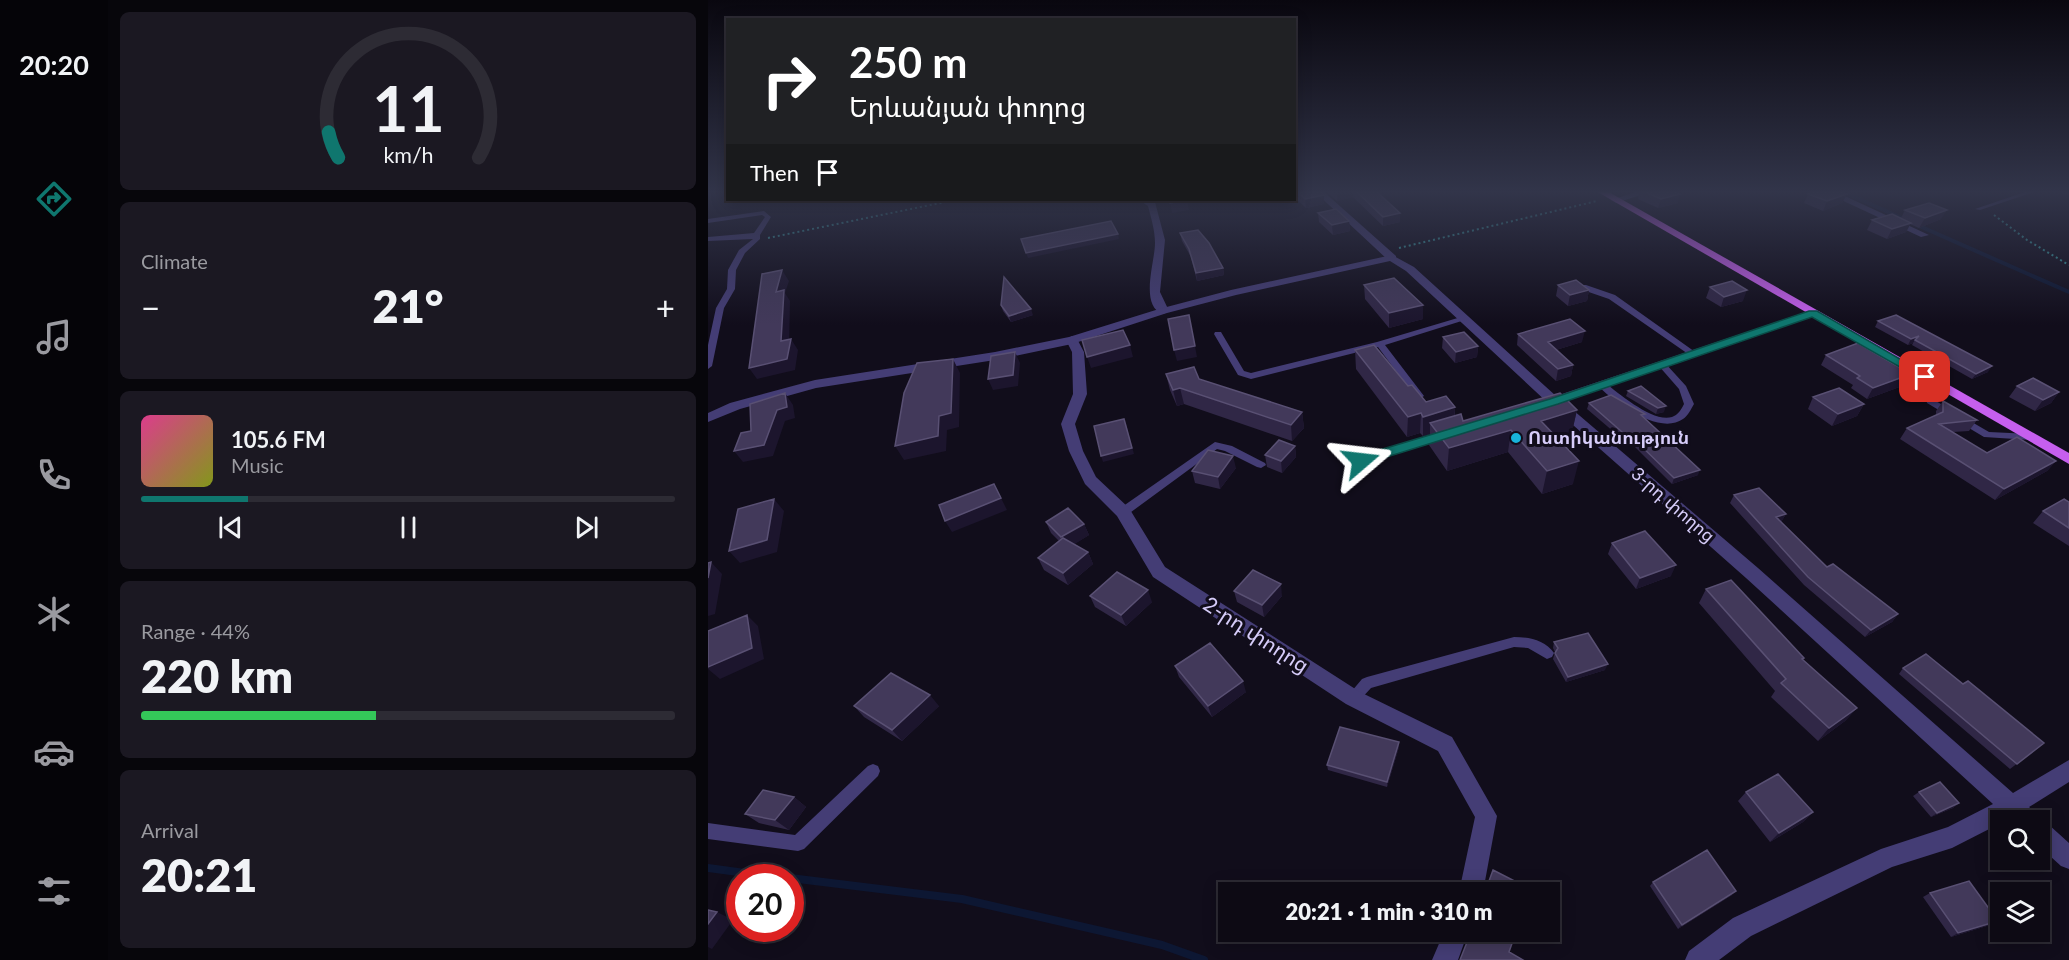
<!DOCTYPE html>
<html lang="en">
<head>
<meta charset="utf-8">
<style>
	body { margin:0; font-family:Lato,"Noto Sans Armenian",sans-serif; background:#1b1822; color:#f1f3f6; height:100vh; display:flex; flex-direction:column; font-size:22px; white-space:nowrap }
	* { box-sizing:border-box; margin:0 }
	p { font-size:20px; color:#9a9aa0 }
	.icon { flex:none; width:33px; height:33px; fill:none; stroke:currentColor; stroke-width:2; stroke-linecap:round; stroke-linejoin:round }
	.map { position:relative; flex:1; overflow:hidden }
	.panel { display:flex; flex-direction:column; gap:12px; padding:12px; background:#07060b; width:600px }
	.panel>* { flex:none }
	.banner { position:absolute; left:18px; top:18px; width:570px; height:183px; border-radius:0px; box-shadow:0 3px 15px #0003,0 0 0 2px #2d2b34; background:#202124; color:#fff; overflow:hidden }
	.fabs { position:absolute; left:1282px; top:810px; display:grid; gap:12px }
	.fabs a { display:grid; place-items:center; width:60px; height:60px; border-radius:0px; background:#0d0a14; box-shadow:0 3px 15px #0003,0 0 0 2px #2d2b34; font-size:30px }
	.speed { position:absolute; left:18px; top:864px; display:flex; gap:12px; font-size:30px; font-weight:700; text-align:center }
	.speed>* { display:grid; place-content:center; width:78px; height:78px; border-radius:50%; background:#0d0a14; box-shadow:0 3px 15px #0003,0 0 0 2px #2d2b34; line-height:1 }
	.speed .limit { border:9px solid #d22; background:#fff; color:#111 }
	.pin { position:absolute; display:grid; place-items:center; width:51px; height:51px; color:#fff; margin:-26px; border-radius:12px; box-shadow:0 3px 9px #0006 }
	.me { position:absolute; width:66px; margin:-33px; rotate:73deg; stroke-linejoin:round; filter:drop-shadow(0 0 4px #0008) }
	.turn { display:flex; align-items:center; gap:21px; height:126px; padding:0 24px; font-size:27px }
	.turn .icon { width:78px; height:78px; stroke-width:2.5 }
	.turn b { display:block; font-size:42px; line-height:51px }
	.then { display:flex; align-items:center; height:57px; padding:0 24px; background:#0003; gap:12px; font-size:22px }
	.big { font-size:45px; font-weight:800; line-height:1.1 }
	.panel .tile { flex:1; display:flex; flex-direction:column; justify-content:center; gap:9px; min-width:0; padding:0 21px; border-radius:9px; background:#1b1822 }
	.panel .dial { align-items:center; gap:0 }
	.dial svg { height:156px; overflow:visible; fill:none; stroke:#2d2b34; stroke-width:7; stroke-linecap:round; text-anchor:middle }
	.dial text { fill:#f1f3f6; stroke:none }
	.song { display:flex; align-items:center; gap:18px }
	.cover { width:72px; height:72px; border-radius:9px; background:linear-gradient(135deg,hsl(330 70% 55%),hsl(70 70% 35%)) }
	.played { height:6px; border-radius:3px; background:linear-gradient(90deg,#0f766e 20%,#2d2b34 20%) }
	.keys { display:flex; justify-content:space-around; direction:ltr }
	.heat { display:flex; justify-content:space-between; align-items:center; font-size:33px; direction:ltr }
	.charge { height:9px; border-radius:4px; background:linear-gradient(90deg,#34c759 44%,#2d2b34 0) }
	.trip { position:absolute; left:510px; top:882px; width:342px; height:60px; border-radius:0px; background:#0d0a14; box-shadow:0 3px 15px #0003,0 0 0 2px #2d2b34; font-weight:800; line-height:60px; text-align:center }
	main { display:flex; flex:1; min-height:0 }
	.tabs { display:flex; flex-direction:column; width:108px; justify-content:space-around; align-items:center; background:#050408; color:#9a9aa0 }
	.tabs .icon { width:42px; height:42px }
	.tabs .active { color:#0f766e }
	.tabs b { font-size:27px; color:#f1f3f6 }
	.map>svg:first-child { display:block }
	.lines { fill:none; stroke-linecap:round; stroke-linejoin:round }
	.stream-far1 { stroke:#0d1733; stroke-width:4 }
	.stream { stroke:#0d1733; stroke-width:8 }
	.path { stroke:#399ca1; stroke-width:2; stroke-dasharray:2 3; stroke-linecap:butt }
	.service { fill:#443d75; fill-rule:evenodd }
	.minor { fill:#443d75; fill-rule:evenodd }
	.tertiary { fill:#443d75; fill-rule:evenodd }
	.primary { fill:#c65fee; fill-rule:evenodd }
	.wall { fill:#302746 }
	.shaded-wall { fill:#1c152d }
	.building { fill:#42395a; stroke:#595073; stroke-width:1.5 }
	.route { fill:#0f766e; stroke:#0a4d48; stroke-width:1.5 }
	.poi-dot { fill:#18b3da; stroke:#110d1b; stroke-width:2 }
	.labels { text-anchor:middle; stroke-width:6; stroke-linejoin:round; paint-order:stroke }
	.poi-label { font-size:18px; font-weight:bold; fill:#d6ccf9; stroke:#110d1b; text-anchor:start }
	.street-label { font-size:18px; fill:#d6ccf9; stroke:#110d1b }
	.near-street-label { font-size:21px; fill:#d6ccf9; stroke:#110d1b }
</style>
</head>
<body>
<main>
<nav class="tabs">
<b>20:20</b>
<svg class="icon active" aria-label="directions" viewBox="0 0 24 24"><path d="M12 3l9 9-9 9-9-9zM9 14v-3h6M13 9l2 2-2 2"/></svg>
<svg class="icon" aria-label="music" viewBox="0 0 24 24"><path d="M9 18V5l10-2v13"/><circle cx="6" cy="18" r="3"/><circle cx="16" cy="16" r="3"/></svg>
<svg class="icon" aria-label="phone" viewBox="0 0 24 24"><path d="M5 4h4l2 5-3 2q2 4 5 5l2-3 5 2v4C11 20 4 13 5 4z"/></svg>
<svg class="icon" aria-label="climate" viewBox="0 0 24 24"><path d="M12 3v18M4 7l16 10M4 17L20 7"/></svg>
<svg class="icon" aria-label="car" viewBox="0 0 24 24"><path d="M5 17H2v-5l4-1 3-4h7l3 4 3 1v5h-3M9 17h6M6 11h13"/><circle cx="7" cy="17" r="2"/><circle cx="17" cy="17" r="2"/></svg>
<svg class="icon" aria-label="filters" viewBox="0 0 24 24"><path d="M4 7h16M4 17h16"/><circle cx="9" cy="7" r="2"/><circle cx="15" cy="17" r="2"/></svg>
</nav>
<section class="panel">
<div class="tile dial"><svg viewBox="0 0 100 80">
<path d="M14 69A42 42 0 1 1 86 69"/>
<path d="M14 69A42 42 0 0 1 9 56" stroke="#0f766e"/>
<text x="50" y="56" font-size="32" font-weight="700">11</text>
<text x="50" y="72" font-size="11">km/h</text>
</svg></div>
<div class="tile"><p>Climate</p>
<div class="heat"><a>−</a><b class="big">21°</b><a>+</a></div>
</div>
<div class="tile">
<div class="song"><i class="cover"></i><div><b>105.6 FM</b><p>Music</p></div></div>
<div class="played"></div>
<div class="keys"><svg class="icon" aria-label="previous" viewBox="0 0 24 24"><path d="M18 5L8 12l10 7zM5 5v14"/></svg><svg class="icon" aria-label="pause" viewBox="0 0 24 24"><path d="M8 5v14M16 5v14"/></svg><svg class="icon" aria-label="next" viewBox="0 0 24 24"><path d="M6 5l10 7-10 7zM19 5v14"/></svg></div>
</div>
<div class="tile"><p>Range · 44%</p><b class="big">220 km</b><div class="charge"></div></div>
<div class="tile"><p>Arrival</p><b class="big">20:21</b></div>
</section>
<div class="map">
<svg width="1361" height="960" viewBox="0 0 1361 960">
	<rect width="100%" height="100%" fill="#110d1b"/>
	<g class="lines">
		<path class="stream-far1" d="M1133,191L1198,220
			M1209,225L1361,292"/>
		<path class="stream" d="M0,868L75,878
			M82,878L254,899L454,945L496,960"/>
		<path class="path" d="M1286,215L1319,240L1361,265
			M60,238L247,200
			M691,248L889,201"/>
		<path class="service" d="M1320,191H1329L1272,210L1267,209Z
			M56,211L63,217L52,235V239L37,253L28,270L27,289L16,308L4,366L0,369V345L8,308L19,289L20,270L31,250L45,239L0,241V237L46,233L57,217L54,215L0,223V219Z
			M872,285H878L907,295L990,354L989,356H983L901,299L872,289Z
			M753,317H756L760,319L677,345L716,396L711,399L708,398L670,347L543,379L530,375L506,334L507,332H513L536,371L543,373L669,342Z
			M954,362L957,363L978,386L986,404C983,409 980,416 975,419C951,436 906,402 889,385L894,382L897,383C912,394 945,423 964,417C970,415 973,410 976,404L971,389L950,365Z
			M1217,374L1221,377L1226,400L1281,432L1323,434L1328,437L1323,440L1276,437L1219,403L1213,377Z
			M734,433L737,434L739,436L737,438L653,464L648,461L649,459Z
			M507,442L524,446L557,463L558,465L553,468L549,467L517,451L509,449L419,515H411L410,512L411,509Z
			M806,637C821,637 837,640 846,653L844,657L839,659L820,648L806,647L663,688L650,702L645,704L640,702L638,698L654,679L659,677Z
			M165,764L170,766L172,771L170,776L96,849L90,851L0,839V823L87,835L160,766Z"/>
		<path class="minor" d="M606,191H615L688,256V260H680Z
			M931,191H945L908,203L903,200Z
			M1114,191H1126L1221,235L1213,237Z
			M431,200L447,202L457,240L452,292L461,311L455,314C431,306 447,262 447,243C447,230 443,218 440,206Z
			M364,336L368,337L376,352L379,394L367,424L375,451L388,477L421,508L457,567L652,692L744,737L789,816L775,892H751L767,817L730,751L638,704L445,577L409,516L377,484L361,451L353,424L365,394L364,352L358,340Z
			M853,403L858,404L1050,568L1305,793L1361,760V782L1321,807L1327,812L1330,820H1293V823L1244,848L1184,867L1043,936L1011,960H977L981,951L1025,918L1173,849L1240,827L1285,804L1038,578L848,410L846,407Z
			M1332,821L1340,824L1361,843V869L1353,866L1332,847Z
			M736,932H760L750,960H724Z"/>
		<path class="tertiary" d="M684,255L706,267L848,396L1101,311H1109L1111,313L846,405L841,404L698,271L682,261L528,295L459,313L364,344L287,360L108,388L32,409L0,422V413L22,403L107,380L287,352L361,337L451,309L523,290Z"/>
		<path class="primary" d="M888,191H899L1361,453V464Z"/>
	</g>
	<path class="wall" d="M586,191H612L616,195V204L598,208L586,197Z
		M618,191H668L692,213V222L675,226L645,197L629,201Z
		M932,191H967L970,203L950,208L930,199Z
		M1348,191H1361V195Z
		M1100,194H1139L1134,203L1115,211L1096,203Z
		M1197,210L1233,219L1211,228L1202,224L1198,232L1179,239L1159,230L1164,220L1193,218Z
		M610,213L641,221L642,231L625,235L611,222Z
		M472,233L515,268L516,275L489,281L483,257L474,241Z
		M656,285L715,319L681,328L657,299Z
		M850,285L881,290L879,301L860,306L848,296Z
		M1002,287L1035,301L1013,307L998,298Z
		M293,305L325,315L303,322L295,311Z
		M1170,321L1280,372L1264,379L1204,345L1205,343L1200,345L1167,327Z
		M810,334L874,342L848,350L865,365L863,376L848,381L809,345Z
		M735,337L770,346L769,357L747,363L734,348Z
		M647,350L700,386L718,402L747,407V415L755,421L869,410L864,432L849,437L865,484L834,494L800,452L739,471L721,445L722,434L715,436L712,433L699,437L648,369Z
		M1118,355L1203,374L1197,385L1159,399L1143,388L1145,385L1113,365Z
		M458,374L491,379L594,412L596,428L584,441L476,404L469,406L462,390Z
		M933,386L956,412L948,414L918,396L920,391Z
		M1309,386L1351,392L1343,403L1327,411L1301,397Z
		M1105,397L1156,404L1149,416L1124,426L1100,409Z
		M1235,401L1269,420L1261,431L1245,432L1279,453L1348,461L1339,471L1287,500L1192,439L1199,428L1228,415V411Z
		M881,403L936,417L990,475L964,484L923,443L920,444L879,409Z
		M587,446L588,457L574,473L559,467L557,455Z
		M528,468L512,489L487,483L484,471Z
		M1026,495L1078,514L1073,522L1119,567L1190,614L1184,622L1157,637L1096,585L1022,503Z
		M1361,502V546L1325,523L1335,511Z
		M338,522L376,524L381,535L366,544L380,552L385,564L360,585L336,570L330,558L351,541L343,533Z
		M904,543L963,576L928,589L900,554Z
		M998,589L1095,660L1149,708L1137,721L1110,741L1063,697L1067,691L991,603Z
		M526,591L574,596L556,617L529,602Z
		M382,596L444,602L418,626L387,607Z
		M846,642L897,670L858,682L845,659L847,652L845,648Z
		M467,666L538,692L504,717L471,677Z
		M1195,668L1255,684L1336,743L1302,769L1191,674Z
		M146,706H231L194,741L156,717Z
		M691,747L679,787L620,770L619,765Z
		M1038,792L1105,812L1095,822L1062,842L1030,801Z
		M1211,792L1251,803L1245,808L1223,817L1205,796Z
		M86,797L98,807L81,830L51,823L37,814Z
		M945,882L1024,895L970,929L942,886Z
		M1222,893L1282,925L1243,937L1215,897Z"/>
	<path class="shaded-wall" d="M632,191H645V197L629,201V192Z
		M972,194L970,203L950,208L953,199Z
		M1139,194L1134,203L1115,211L1119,201Z
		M616,195V204L598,208L597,199Z
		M479,200L481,210L464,213L462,203Z
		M1239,210L1233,219L1211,228L1217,218Z
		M692,213V222L675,226V217Z
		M641,221L642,231L625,235L624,225Z
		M1203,223L1198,232L1179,239L1184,229Z
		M410,234L411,239L320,258L318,253Z
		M515,268L516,275L489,281L488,273Z
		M74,270L81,281L77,293L82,301L81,352L73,341L68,292Z
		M881,290L879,301L860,306L862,295Z
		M1039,290L1035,301L1013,307L1016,297Z
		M715,305V319L681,328V313Z
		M323,309L325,315L303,322L301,316Z
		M481,315L489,357L469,361L466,350Z
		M877,331L874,342L838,353L840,342Z
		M1211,336L1207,340L1205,343L1200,345L1203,339Z
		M83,339L90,350L87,370L49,379L41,368Z
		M422,345L425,357L383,368L379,357Z
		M770,346L769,357L747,363L748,352Z
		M307,352L312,363L310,386L285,390L280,379Z
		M245,359L252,373L251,427L239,430L238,451L196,460L187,446L231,416Z
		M865,365L863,376L848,381L850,369Z
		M1284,366L1280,372L1264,379L1268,374Z
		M1203,374L1197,385L1159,399L1165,388Z
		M472,388L476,404L469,406L465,390Z
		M1351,392L1343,403L1327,411L1335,400Z
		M77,393L85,405L87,418L77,421L65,456L35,462L26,451L69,410Z
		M1156,404L1149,416L1124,426L1130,414Z
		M958,406L956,412L948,414L950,408Z
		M747,407L746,427L722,423V434L715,436V417Z
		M869,410L864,432L829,443L833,421Z
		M594,412L596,428L584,441L583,425Z
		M713,413L712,433L699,437L700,417Z
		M418,424L426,454L395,462L393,456Z
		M803,430L800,452L739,471L741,448Z
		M925,438L923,443L920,444L922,439Z
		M587,446L588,457L574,473L573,461Z
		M525,456L528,468L512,489L510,477Z
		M871,461L865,484L834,494L839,471Z
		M1348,461L1339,471L1287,500L1296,489Z
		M992,470L990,475L964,484L966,478Z
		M286,484L299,510L244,532L237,521Z
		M66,499L76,511L69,552L32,563L21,551Z
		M1078,514L1073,522L1068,517Z
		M376,524L381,535L359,549L353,537Z
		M380,552L385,564L360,585L355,573Z
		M3,562L14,574L7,614L0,616V578Z
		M968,565L963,576L928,589L932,578Z
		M573,584L574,596L556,617L554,605Z
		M440,590L444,602L418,626L413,615Z
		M1190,614L1184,622L1157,637L1163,630Z
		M39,615L50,626L56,659L12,679L0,669V667Z
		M900,664L897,670L858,682L860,677Z
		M535,681L538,692L504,717L500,706Z
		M222,695L231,706L194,741L184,730Z
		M1149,708L1137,721L1110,741L1121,728Z
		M691,742V747L679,787V782Z
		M86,797L98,807L81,830L67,820Z
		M1251,803L1245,808L1223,817L1229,813Z
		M1105,812L1095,822L1062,842L1071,833Z
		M1028,891L1024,895L970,929L974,925Z
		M9,912L25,920L4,949L0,947V924Z
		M1290,921L1282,925L1243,937L1250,933Z"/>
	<path class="building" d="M589,191H612L616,195L597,199Z
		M648,191H668L692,213L675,217Z
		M935,191H967L972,194L953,199Z
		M1108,191H1131L1139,194L1119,201L1100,194Z
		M461,200H479L462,203Z
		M1221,203L1239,210L1217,218L1197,210Z
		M628,209L641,221L624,225L610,213Z
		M1184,214L1203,223L1184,229L1164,220Z
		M403,221L410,234L318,253L313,239Z
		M490,230L501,243L515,268L488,273L481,249L472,233Z
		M74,270L68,292L76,290L73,341L83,339L79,359L41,368L54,274Z
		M296,277L323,309L301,316L293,305Z
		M686,278L715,305L681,313L656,285Z
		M868,280L881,290L862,295L850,285Z
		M1024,281L1039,290L1016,297L1002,287Z
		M481,315L487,346L466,350L460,319Z
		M1188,315L1284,366L1268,374L1207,340L1211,336L1203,339L1170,321Z
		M862,319L877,331L840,342L865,365L850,369L810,334Z
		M415,330L422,345L379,357L374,340Z
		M756,332L770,346L748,352L735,337Z
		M1150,343L1203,374L1165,388L1149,378L1152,376L1118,355Z
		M666,345L700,386L704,385L718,402L738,396L747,407L715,417L713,413L700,417L647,350Z
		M307,352L305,375L280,379L283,356Z
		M245,359L243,413L231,416L230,436L187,446L196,393L209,363Z
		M486,367L491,379L594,412L583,425L472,388L465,390L458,374Z
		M1325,378L1351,392L1335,400L1309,386Z
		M933,386L958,406L950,408L920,391Z
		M1131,388L1156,404L1130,414L1105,397Z
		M77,393L79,407L69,410L56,445L26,451L33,433L43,431L42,404Z
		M852,393L869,410L833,421L871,461L839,471L803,430L741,448L722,423L753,414L755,421Z
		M903,395L937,414L933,415L992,470L966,478L925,438L922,439L881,403Z
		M1235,401L1269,420L1231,424L1279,453L1309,437L1348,461L1296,489L1199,428L1235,412Z
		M416,419L424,448L393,456L386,426Z
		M571,440L587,446L573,461L557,455Z
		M500,450L525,456L510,477L484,471Z
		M286,484L293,498L237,521L231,505Z
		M1051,488L1078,514L1068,517L1119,567L1125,564L1190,614L1163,630L1100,577L1026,495Z
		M66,499L59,540L21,551L30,509Z
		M1356,499L1361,502V528L1335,511Z
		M360,508L376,524L353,537L338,522Z
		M937,531L968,565L932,578L904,543Z
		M355,538L380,552L355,573L330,558Z
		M3,562L0,578V563Z
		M545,570L573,584L554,605L526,591Z
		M409,572L440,590L413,615L382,596Z
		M1023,580L1096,658L1094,659L1149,708L1121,728L1073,683L1078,679L998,589Z
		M39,615L44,648L0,667V631Z
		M880,633L900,664L860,677L847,653L850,648L846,642Z
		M502,643L535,681L500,706L467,666Z
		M1218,654L1255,684L1260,681L1336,743L1309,764L1195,668Z
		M183,673L222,695L184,730L146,706Z
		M632,727L691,742L679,782L619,765Z
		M1070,774L1105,812L1071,833L1038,792Z
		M1232,782L1251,803L1229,813L1211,792Z
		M55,790L86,797L67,820L37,814Z
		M999,850L1028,891L974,925L945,882Z
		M785,870L822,889L821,892H777Z
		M1261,881L1290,921L1250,933L1222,893Z
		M0,910L9,912L0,924Z
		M763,932H808L801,952L815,960H752Z"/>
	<linearGradient id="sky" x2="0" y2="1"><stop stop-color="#09070f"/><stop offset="0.59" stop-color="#32354a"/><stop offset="1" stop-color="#32354a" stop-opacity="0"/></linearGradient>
	<rect width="1361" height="325" fill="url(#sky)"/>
	<path class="route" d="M1101,311H1109L1223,377L1213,379L1104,317L850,404L653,465L646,461L648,457L842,399Z"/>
	<circle class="poi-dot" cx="808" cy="438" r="6"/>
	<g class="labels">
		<g class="poi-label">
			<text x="820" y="444">Ոստիկանություն</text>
		</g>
		<g class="street-label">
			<text transform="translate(965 505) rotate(41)" y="6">3-րդ փողոց</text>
		</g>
		<g class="near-street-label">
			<text transform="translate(548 635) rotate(33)" y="7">2-րդ փողոց</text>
		</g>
	</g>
</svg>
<div class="fabs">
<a><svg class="icon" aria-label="search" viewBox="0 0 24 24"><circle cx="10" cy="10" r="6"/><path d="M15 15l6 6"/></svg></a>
<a><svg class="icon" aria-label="layers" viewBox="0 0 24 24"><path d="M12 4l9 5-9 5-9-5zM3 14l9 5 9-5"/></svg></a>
</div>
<div class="speed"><div class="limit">20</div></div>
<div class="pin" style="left:1217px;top:377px;background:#d93025"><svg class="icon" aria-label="arrive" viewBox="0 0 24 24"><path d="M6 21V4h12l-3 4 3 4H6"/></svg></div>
<svg class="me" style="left:653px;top:461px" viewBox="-20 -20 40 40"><path d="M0-17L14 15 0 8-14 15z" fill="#0f766e" stroke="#fff" stroke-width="4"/></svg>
<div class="trip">20:21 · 1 min · 310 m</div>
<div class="banner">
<div class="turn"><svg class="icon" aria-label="right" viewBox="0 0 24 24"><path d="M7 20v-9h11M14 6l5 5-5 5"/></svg><div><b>250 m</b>Երևանյան փողոց</div></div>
<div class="then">Then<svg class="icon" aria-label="arrive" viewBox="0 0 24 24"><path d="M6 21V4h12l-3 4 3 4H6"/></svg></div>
</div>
</div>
</main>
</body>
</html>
